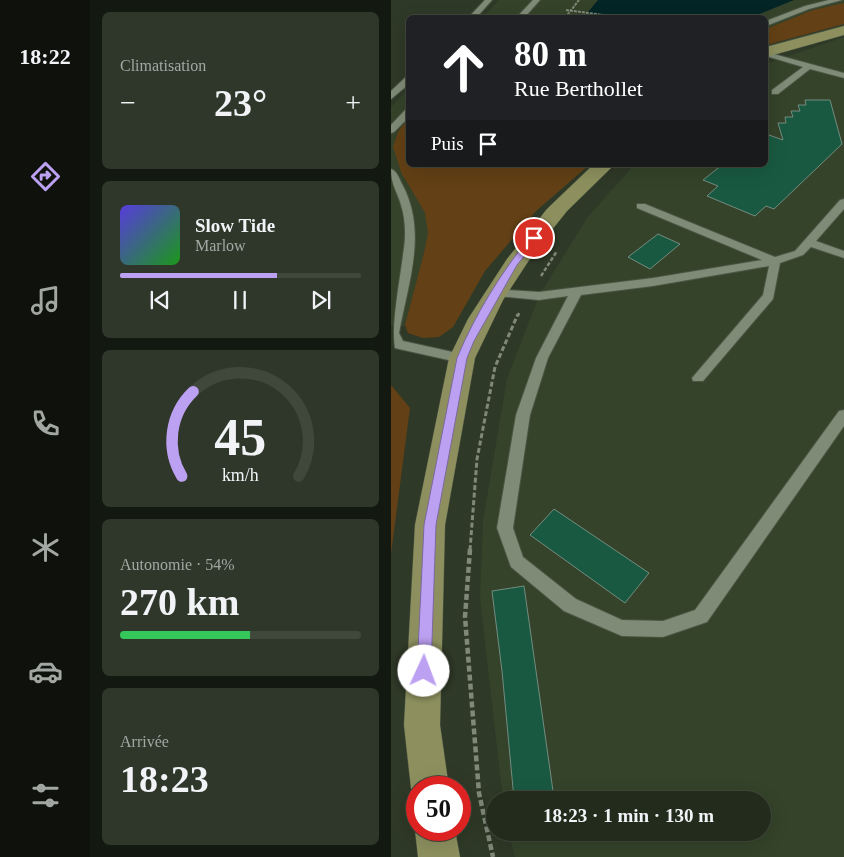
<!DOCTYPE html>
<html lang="fr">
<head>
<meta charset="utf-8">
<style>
	body { margin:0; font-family:"Times New Roman",serif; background:#2f372a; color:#f1f3f6; height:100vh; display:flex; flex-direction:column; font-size:19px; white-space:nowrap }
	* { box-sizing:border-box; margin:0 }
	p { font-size:16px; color:#a3a7a4 }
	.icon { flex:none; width:28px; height:28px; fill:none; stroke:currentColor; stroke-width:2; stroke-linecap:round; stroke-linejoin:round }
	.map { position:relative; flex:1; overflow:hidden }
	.drawer { display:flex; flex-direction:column; gap:12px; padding:12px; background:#131810; width:301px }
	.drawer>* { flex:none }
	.top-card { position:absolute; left:15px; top:15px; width:362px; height:152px; border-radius:8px; box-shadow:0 5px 20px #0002,0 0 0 1px #40473b; background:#202124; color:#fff; overflow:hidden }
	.speed { position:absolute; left:15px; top:776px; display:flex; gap:10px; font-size:25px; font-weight:700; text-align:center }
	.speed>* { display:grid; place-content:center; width:65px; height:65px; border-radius:50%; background:#232b1d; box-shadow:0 5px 20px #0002,0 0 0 1px #40473b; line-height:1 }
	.speed .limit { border:8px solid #d22; background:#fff; color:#111 }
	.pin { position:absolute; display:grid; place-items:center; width:42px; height:42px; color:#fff; margin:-21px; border:2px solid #fff; border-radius:50%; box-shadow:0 1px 5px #0007 }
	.me { position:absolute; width:55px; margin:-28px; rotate:2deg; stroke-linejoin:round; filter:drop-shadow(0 0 4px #0008) }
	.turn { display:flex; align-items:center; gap:18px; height:105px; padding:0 25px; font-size:22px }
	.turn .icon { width:65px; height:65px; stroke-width:2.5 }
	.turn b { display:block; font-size:35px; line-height:42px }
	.then { display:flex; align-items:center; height:48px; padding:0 25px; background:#0003; gap:10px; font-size:19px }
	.big { font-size:38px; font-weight:700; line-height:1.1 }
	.drawer .widget { flex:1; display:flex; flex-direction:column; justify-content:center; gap:8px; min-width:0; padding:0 18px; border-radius:8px; background:#2f372a }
	.drawer .dial { align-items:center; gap:0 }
	.dial svg { height:130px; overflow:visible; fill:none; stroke:#40473b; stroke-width:7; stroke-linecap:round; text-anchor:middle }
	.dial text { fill:#f1f3f6; stroke:none }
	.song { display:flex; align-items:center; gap:15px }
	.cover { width:60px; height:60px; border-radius:8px; background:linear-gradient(135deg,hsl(250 70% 55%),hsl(120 70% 35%)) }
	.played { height:5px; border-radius:2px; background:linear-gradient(90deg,#bca0f2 65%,#40473b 65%) }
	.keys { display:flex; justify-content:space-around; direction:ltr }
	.heat { display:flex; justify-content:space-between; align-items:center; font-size:28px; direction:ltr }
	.charge { height:8px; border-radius:4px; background:linear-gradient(90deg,#34c759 54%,#40473b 0) }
	.trip { position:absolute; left:95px; top:791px; width:285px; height:50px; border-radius:25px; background:#232b1d; box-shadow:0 5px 20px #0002,0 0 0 1px #40473b; font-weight:700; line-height:50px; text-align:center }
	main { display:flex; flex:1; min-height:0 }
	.dock { display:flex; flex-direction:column; width:90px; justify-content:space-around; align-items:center; background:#0e110c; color:#a3a7a4 }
	.dock .icon { width:35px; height:35px }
	.dock .current { color:#bca0f2 }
	.dock b { font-size:22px; color:#f1f3f6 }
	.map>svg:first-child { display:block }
	.built { fill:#35432a }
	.green { fill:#634015 }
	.water { fill:#042526 }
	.building { fill:#195942; stroke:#738c80 }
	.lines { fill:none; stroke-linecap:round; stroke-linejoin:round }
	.lane-casing { stroke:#4b5544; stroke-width:2 }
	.secondary-casing { stroke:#4b5544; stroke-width:1 }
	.path-far3 { stroke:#7f8879; stroke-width:2; stroke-dasharray:3 1; stroke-linecap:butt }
	.path-far2 { stroke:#7f8879; stroke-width:2.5; stroke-dasharray:4 2; stroke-linecap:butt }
	.path-far1 { stroke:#7f8879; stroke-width:3; stroke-dasharray:5 2.5; stroke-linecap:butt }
	.path { stroke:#7f8879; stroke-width:4.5; stroke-dasharray:6 3; stroke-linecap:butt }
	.lane { fill:#7f8b76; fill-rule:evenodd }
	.secondary { fill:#8d905e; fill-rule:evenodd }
	.route { fill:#bca0f2; stroke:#7a689d }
</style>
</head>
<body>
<main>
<nav class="dock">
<b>18:22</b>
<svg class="icon current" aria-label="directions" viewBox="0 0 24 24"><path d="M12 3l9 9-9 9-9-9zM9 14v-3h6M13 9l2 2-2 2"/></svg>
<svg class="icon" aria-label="music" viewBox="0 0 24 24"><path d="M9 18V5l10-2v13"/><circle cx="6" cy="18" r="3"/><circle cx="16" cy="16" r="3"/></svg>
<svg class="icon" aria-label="phone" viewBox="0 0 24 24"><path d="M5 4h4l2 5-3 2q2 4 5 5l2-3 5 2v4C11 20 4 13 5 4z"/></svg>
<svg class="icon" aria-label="climate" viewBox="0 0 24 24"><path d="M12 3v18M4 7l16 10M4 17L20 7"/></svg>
<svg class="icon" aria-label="car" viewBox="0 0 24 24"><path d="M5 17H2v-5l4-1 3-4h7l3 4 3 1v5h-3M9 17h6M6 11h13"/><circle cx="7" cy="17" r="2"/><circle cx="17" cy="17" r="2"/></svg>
<svg class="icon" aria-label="filters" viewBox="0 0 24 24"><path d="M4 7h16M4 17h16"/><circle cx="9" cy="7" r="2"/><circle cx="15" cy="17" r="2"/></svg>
</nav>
<section class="drawer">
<div class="widget"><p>Climatisation</p>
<div class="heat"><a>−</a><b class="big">23°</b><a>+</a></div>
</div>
<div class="widget">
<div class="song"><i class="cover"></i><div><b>Slow Tide</b><p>Marlow</p></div></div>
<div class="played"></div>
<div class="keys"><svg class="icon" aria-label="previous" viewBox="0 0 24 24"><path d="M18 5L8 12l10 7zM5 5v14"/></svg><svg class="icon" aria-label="pause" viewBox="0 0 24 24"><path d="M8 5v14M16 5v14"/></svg><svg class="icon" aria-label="next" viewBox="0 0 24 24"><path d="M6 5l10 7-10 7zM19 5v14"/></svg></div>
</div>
<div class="widget dial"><svg viewBox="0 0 100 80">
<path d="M14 69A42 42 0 1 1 86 69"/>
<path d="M14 69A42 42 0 0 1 21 17" stroke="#bca0f2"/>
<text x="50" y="56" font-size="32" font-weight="700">45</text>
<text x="50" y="72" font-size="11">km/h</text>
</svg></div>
<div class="widget"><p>Autonomie · 54%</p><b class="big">270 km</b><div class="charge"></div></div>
<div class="widget"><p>Arrivée</p><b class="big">18:23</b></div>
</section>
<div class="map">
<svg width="453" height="857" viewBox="0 0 453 857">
	<rect width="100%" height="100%" fill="#2f3927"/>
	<path class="built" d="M108,0H453V24L375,45V18H91Z
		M453,37V857H124L118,833L371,832V800H112L89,598L92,521L116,379L148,296L196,218L243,165H375V64Z
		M17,89L18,165H198L145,211L94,271L62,327L0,326V107Z"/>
	<path class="green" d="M453,3V24L375,45V29L422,10Z
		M17,119L18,165H198L145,211L94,271L62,327L48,337L32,338L17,333L14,325L33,253L37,233L34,213L10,172L2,147L7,132Z
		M0,385L19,408L0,554Z"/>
	<path class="water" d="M207,0H403L361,17H193Z"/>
	<path class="building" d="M414,100H439L451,144L383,209L375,206L364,216L316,196L327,186L312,180L331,165H375V134L392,140L387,123H395L394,117H402L400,111H409L407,105H415Z
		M267,234L289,244L259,269L237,257Z
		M163,509L258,573L234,603L139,535Z
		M133,586L162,791L123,799L111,671L101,591Z"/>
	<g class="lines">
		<defs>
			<path id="lane" d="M94,0H101L85,18H77Z
				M142,0H149L133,18H125Z
				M438,0H451L418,9L375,26V21L414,6Z
				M375,52L453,73V78L419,69L387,94H381V90L412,67L375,56Z
				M15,77H18V84L0,99V91Z
				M15,109H18V117L3,132L0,133V125Z
				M0,169C6,171 8,178 11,184C37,232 17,283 8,333L12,341L75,355L77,358L75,361L71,363L8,349L4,348C0,325 9,280 12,255C15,238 15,221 10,205C6,191 0,185 0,169Z
				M453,199V209L425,241L453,251V258L420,247L412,255L389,263L382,299L312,381H302L301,378L372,295L378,266L262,286L190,295L157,358L139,415L122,528L132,557L185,599L231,620L272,621L304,610L448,411L453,410V426L316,622L272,637L231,636L173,611L120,567L106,528L125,415L145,358L177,296L148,300L106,296L102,295L100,292L102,289L148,292L262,278L371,260L246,208V204H254L384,257L404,251L449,200Z"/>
			<path id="secondary" d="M453,26V35L375,57V47Z
				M202,165H223L176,211L144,251L112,300L84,358L54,525L49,725L58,788H26V802L20,788L13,725L24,525L58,358L77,319L116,259L156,209Z
				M26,824V830H64L69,857H27L24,830Z"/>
		</defs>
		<use href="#lane" class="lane-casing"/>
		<use href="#secondary" class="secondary-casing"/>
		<path class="path-far3" d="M175,10L235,18
			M174,18L188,0"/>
		<path class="path-far2" d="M150,276L166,251
			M127,316L128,313"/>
		<path class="path-far1" d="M79,550L86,459L104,367L127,314"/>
		<path class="path" d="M79,549L74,617L88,793L102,857"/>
		<use href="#lane" class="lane"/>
		<use href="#secondary" class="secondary"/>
	</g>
	<path class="route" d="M143,235L148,238L126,265L83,341L76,358L45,525L40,671L38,676L33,678L28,676L26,671L33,525L66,358C84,315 110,272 140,236Z"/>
</svg>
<div class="speed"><div class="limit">50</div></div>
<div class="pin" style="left:143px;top:238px;background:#d93025"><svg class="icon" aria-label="arrive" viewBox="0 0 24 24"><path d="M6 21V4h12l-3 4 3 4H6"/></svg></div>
<svg class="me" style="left:33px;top:671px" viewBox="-20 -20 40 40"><circle r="19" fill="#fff"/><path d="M0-13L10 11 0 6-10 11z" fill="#bca0f2"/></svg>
<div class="trip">18:23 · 1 min · 130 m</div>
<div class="top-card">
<div class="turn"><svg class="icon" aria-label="ahead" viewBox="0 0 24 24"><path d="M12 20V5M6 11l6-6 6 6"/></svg><div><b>80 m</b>Rue Berthollet</div></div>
<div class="then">Puis<svg class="icon" aria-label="arrive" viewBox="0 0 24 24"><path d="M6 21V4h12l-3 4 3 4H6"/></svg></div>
</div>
</div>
</main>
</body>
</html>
